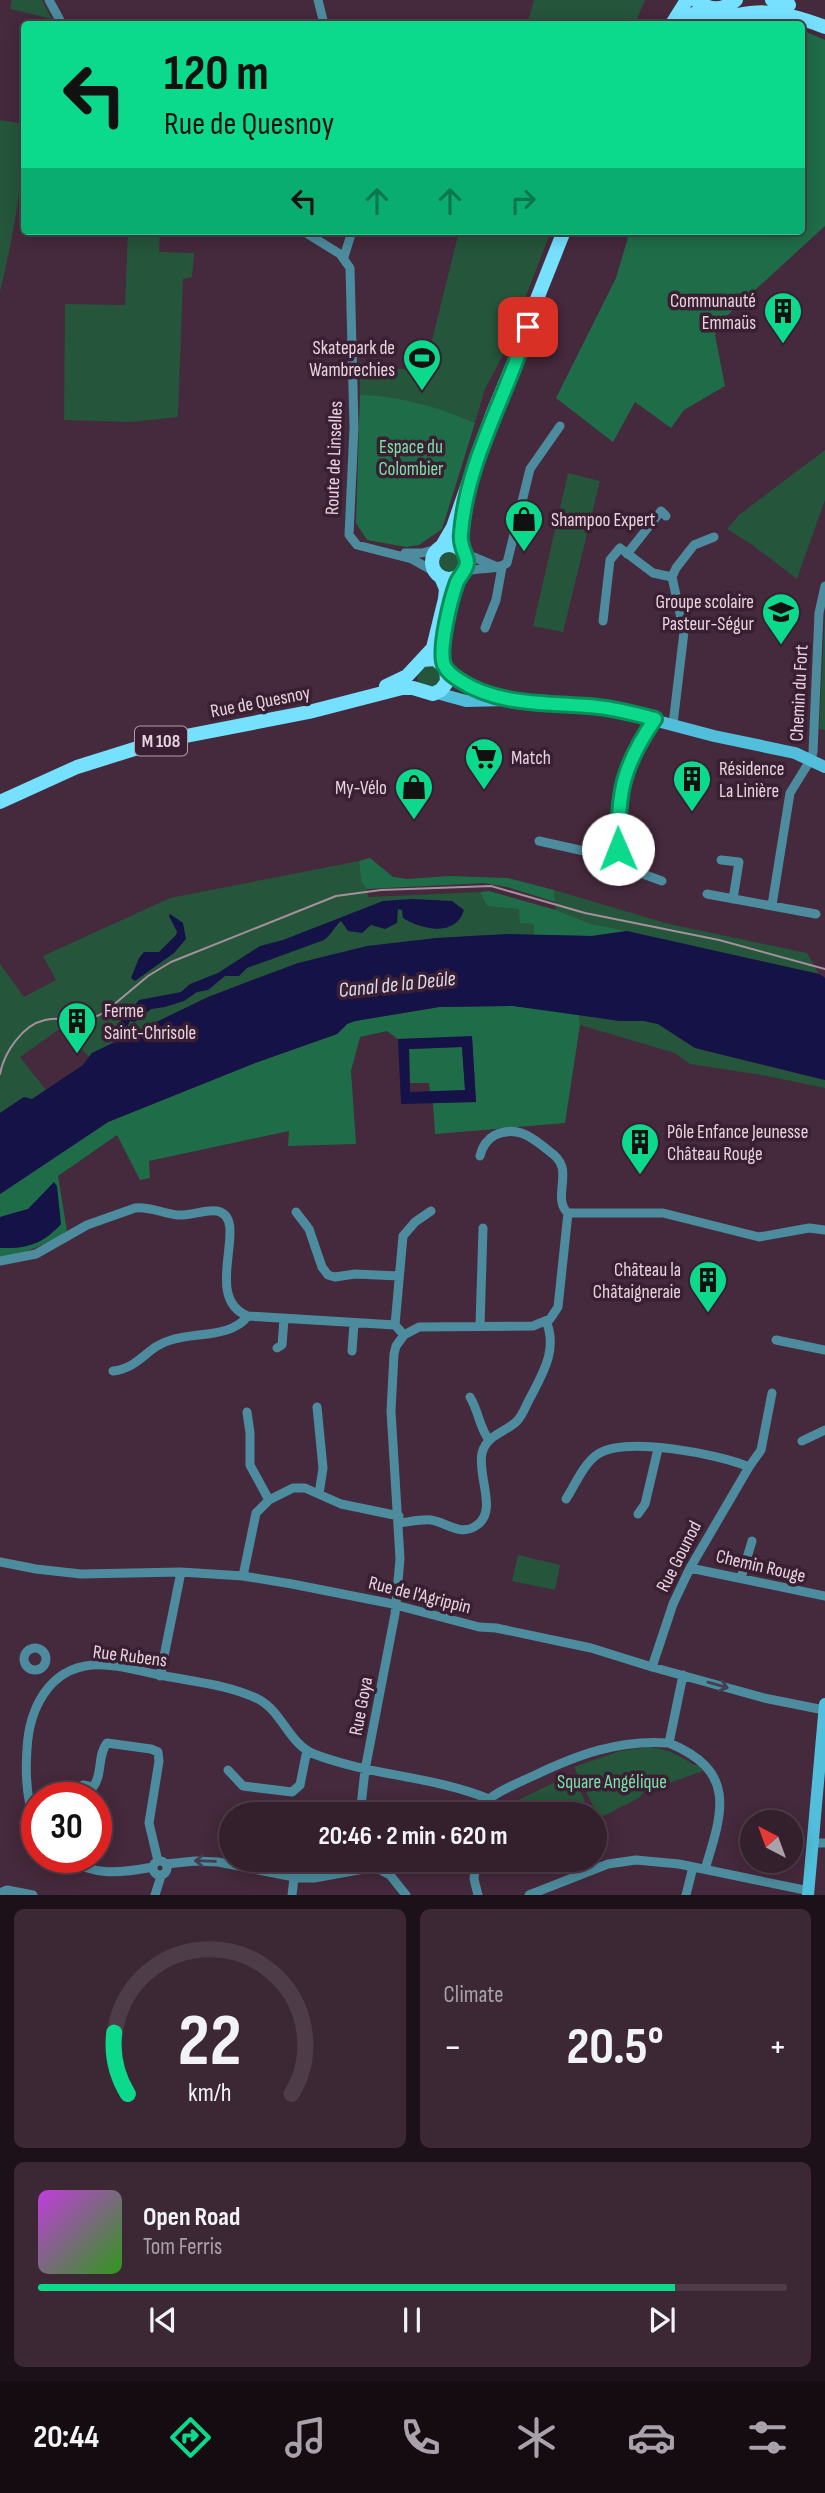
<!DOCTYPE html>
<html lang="en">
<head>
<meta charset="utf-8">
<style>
	body { margin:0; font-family:"Sofia Sans Condensed",sans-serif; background:#3c2735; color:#f1f3f6; height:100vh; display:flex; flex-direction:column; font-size:26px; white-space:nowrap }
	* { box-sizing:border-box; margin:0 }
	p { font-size:23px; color:#a9a2aa }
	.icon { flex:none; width:38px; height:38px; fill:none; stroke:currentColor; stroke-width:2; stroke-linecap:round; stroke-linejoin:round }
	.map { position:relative; height:1895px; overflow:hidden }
	.details { display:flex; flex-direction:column; gap:14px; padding:14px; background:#1d1119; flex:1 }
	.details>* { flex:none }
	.hud { position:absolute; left:21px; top:21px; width:784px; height:214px; border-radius:7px; box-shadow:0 4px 18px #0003,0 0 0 2px #4e3d49; background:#0bd98b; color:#111; overflow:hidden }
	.needle { width:46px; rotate:319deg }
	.fabs { position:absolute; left:740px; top:1810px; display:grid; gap:14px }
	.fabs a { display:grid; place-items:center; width:63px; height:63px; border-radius:50%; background:#341f2d; box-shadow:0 4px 18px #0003,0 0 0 2px #4e3d49; font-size:35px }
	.speed { position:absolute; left:21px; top:1782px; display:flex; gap:14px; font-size:35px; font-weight:700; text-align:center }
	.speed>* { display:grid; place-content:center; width:91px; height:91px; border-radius:50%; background:#341f2d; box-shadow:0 4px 18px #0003,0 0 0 2px #4e3d49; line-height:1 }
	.speed .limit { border:10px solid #d22; background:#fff; color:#111 }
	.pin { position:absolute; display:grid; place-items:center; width:60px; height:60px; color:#fff; margin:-30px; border-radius:14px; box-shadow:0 4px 10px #0006 }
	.me { position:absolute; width:77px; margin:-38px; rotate:359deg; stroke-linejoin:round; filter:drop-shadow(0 0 5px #0008) }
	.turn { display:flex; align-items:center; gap:24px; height:147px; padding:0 28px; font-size:32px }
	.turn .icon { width:91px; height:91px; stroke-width:2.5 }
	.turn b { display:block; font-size:49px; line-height:60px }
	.lanes { display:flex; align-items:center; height:66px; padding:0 28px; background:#0003; justify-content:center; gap:35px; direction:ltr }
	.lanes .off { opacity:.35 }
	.big { font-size:52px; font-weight:700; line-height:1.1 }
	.details .widget { flex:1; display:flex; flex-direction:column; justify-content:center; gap:10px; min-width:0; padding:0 24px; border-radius:10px; background:#3c2735 }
	.details .dial { align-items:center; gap:0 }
	.dial svg { height:182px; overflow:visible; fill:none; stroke:#4e3d49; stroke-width:7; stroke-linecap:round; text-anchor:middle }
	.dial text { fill:#f1f3f6; stroke:none }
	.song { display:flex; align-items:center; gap:21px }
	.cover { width:84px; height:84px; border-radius:10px; background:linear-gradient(135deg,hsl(290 70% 55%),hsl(110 70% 35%)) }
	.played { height:7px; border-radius:4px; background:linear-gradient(90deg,#0bd98b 85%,#4e3d49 85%) }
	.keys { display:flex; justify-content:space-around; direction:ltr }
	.heat { display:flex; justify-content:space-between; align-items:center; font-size:38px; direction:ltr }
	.details .tiles { flex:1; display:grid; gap:14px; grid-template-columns:1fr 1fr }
	.widget:last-child { grid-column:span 2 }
	.trip { position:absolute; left:219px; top:1802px; width:388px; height:70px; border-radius:35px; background:#341f2d; box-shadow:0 4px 18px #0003,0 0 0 2px #4e3d49; font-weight:700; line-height:70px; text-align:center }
	.dock { display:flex; height:112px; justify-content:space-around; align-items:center; background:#150c12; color:#a9a2aa }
	.dock .icon { width:49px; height:49px }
	.dock .selected { color:#0bd98b }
	.dock b { font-size:32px; color:#f1f3f6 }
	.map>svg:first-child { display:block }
	.green { fill:#25553b }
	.forest { fill:#1f6d48 }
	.water { fill:#151248; fill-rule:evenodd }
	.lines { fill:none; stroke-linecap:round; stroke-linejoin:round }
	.street { stroke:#4d8c9e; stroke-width:9 }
	.secondary { stroke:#51bedb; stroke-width:12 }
	.primary { stroke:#76e1ff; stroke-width:14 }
	.tram { stroke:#a68f9e; stroke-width:2 }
	.oneway { stroke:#404052 }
	.route-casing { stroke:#078d5a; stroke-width:18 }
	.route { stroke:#0bd98b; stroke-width:12 }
	.labels { text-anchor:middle; stroke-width:7; stroke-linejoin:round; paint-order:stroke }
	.shield { fill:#3a1f32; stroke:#b39eac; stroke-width:2 }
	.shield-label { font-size:18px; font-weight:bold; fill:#e7d4e0 }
	.poi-label { font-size:19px; fill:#e7d4e0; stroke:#3a1f32; text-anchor:end }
	.park-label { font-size:19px; fill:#7ae2aa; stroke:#3a1f32 }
	.street-label { font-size:19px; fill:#e7d4e0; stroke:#3a1f32 }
	.water-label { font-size:21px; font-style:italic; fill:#d9dcef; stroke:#3a1f32 }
</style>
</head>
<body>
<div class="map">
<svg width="825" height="1895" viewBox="0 0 825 1895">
	<rect width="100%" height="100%" fill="#45293c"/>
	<path class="green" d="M12,0H42L52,19L10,9Z
		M534,0H645L635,24H527Z
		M0,120L24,124C24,182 13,236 0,292Z
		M128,231H160L159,252L194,253L192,277L183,279L178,417L131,422L64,420L65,304L125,305Z
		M459,231H551L504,353L485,389L475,423C434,406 405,397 360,395V362L424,373Z
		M825,450V500L797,579L751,544L727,529L739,515Z
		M568,473L600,481L563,632L533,626Z
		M437 562a12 12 0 1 1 24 0a12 12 0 1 1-24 0Z
		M825,613V730L819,729Z
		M417 676a12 12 0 1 1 24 0a12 12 0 1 1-24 0Z
		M359,861L361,882L367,889L368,897L480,892L487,906L520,909L521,923L534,924V935C418,933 314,951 208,998C169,1015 132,1037 92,1053L89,1057L61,1028L20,1057L46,1090L32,1100L24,1097L0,1113V964L24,997L56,980L43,956L170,898Z
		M554,890L669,924L807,953L819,974L591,924L556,910Z
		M579,1014L620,1021H644L658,1024L695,1048L825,1080V1088L762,1075L690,1064L675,1053L580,1025Z
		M518,1555L560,1565L555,1590L512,1581Z
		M649,1747C668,1749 679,1755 694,1765H699L703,1771L644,1792L639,1798L599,1818L574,1767L620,1751Z
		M572,1774L585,1801L558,1815H518L512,1803Z"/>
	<path class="forest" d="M802,30L825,40V226L719,323L715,335L725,386L684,410L671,428L635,402L613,442L556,398L616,278L630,231H802Z
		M360,395C402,396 437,407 475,423L442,529L419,545L406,547L367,540L356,523Z
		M370,858L393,877L408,879L450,876L508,878L554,890L555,902L507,887L484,883L367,889L361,882L359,861Z
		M489,891L556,910L591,924L627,931L592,936L534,935V924L520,923L519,909L487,906L480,892Z
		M513,1006L579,1014L580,1025L565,1123L435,1134L433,1103L476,1102L472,1037L398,1039L387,1031L360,1037L351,1071L356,1144L288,1146L289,1131L149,1161L150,1178L140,1180L117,1135L58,1176L67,1231C45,1245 26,1253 0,1258V1248C26,1249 43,1244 61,1224L28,1209L0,1217V1194L108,1122L255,1063L337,1034L347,1024L355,1021L440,1007Z
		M462,1047L465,1090L430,1092L429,1083H410L409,1049Z"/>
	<path class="water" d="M412,899L452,901L464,910C456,937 422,930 403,918L402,910L398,909L397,923L385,929L371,925L362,933L348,931L341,921C334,927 332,934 324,940L247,968L239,976H225L208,990L197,992L184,1001L165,1007L151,1009L135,1022L130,1021L126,1029L117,1034L111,1033L139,1000L181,992L190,984L218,973L260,946L283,940L383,901Z
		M170,914L183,923L186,939L174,953L135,981L131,978L139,958L144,952H159L176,935L177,932L169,916Z
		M627,931L819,974L825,978V1080L695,1048L658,1024L644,1021H620L513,1006L439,1007L355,1021L347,1024L337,1034L255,1063L108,1122L0,1194V1113L24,1097L32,1099L83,1065L92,1053L208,997L298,963L367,946L436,938L507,934L592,936Z
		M472,1036L476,1102L401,1104L398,1039ZM462,1047L465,1090L410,1092L409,1049Z
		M54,1182L57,1186L61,1224C43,1244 26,1249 0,1248V1217L28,1209Z"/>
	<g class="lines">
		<path class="street" d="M49,0L62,24
			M318,0L324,24
			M303,231L340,254L350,268L354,428L349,535L357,545L412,559L435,572
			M344,257L352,231
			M405,553H422L437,549
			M464,553L495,566
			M627,554L661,511L666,516
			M463,572C477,567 496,571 507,563L530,469L560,426
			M603,621L610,560L620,548L653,573L672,577
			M485,628L496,600L502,567
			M655,719C628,761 619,780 619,830C619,843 616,855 624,867L662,881
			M673,724L684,632L672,577L676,568L694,545L714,537
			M539,841L620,859
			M721,860L739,862L733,899
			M707,894L816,914
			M772,905L790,793L811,759L813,752L819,613L825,586
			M480,1156C482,1147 486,1140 495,1135C515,1126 529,1135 544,1147C551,1153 559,1157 562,1167C566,1182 555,1202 568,1213
			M296,1212L309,1229L322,1267L328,1275L335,1277L355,1274L399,1276
			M568,1213H663L759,1237L809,1228L825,1230
			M0,1261L36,1254L87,1225L135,1208C150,1206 164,1214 178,1215C191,1216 205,1209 217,1211C252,1218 200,1298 248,1316L395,1325
			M480,1326L483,1228
			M404,1335L395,1325L403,1236L415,1222L431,1211
			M776,1340L825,1350
			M277,1348L282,1345L284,1319
			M352,1351L354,1323
			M113,1371C140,1368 147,1346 171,1340C196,1332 231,1338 248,1316
			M470,1397C479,1412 479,1427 489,1440
			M317,1407L323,1468L319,1494
			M247,1412L250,1433V1465L269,1500
			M802,1441L825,1430
			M566,1499C575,1485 584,1463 598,1454C627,1436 718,1454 749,1467
			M638,1514L645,1504L658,1449
			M399,1523C409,1522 421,1519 431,1520C448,1523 461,1537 477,1525C498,1511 477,1476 482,1453C487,1434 505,1433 517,1421C523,1415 526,1405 530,1398C543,1373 558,1349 546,1321
			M0,1562L36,1569L81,1574L181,1572L243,1576L292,1584L388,1603L479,1627L496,1628L591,1648L652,1667L764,1698L824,1710
			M690,1568L825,1596
			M243,1576L256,1513L269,1500L293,1488H305L341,1504L399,1516
			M741,1578L752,1541
			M24 1659a11 11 0 1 1 22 0a11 11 0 1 1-22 0Z
			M652,1667L673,1604L690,1568L749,1467L761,1450L772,1393
			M160,1676L181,1572
			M669,1743C737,1771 723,1811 705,1869
			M228,1770L243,1786L292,1792L300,1785L307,1750
			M83,1785L93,1787C103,1775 97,1755 107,1743L151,1749L158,1752L159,1761L149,1823L158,1861
			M360,1815L365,1770L395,1614L400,1559L391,1411L394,1354L396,1346L404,1335L419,1327L533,1326L550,1319L558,1307L568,1213
			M484,1815L489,1799
			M37,1827C26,1802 25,1776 27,1749C29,1710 48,1669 92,1665C115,1663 142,1672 165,1676C196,1682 229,1685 258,1699C282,1711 289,1744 314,1754C371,1776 434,1776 489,1799C502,1789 518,1783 533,1776C577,1755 619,1739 669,1743L683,1675
			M813,1843H825
			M66,1857C93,1877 121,1873 153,1867
			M476,1860L474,1879L478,1895
			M153 1868a7 7 0 1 1 14 0a7 7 0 1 1-14 0Z
			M166,1864L195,1861L218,1862L299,1878H314L375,1867L390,1875L406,1895
			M0,1893L7,1890L33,1895
			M155,1895L161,1876
			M292,1895L294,1878
			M529,1895L608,1864L636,1860L679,1864L809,1891
			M686,1895L693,1867"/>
		<path class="secondary" d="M447,670L469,686L498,697
			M437,693L466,701L508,700L612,709L714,736L795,753L825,767
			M808,1895L825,1704"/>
		<path class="primary" d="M696,0C709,11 723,11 736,0
			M772,0L789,5
			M672,24L687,0
			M680,24L697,12L711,8
			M703,24C753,8 776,8 825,27
			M432 562a17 17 0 1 1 34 0a17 17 0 1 1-34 0Z
			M442,546L453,527L492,415L526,333L533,309L564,231
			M386,686L407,676L433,648L445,599L446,589L441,577
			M0,802L77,767L160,741L309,712L402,688H413L433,694L441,690L447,682L446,668L435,659L422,660"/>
		<path class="tram" d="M0,1074C4,1053 22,1025 45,1020C68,1015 79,1027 105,1012L148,976L171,962L336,896L381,890L491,886L585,913L719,940L825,969"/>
	</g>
	<defs><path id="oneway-shaft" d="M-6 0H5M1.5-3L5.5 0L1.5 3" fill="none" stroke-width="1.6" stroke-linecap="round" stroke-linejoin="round" transform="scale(1.75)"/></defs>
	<g class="oneway">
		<use href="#oneway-shaft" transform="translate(718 1685) rotate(16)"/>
		<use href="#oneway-shaft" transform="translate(205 1861) rotate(-178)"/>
	</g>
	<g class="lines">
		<defs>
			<path id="route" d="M528,327C507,396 467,459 461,533C459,547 467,554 467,563C466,571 460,575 457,582C451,598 438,649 444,665C447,672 453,676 459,680C499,707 551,702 598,707C617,709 636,714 655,719C622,767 618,792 618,849"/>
		</defs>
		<use href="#route" class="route-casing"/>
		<use href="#route" class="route"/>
	</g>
	<defs>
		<symbol id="building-pin" viewBox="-11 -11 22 30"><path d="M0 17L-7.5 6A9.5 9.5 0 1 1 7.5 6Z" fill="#0bd98b" stroke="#3a1f32"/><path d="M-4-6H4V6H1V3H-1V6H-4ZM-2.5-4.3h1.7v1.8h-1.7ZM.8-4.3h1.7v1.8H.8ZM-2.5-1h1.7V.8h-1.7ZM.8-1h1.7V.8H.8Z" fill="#111"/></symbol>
		<symbol id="stadium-pin" viewBox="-11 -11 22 30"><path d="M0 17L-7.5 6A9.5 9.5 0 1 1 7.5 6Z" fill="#0bd98b" stroke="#3a1f32"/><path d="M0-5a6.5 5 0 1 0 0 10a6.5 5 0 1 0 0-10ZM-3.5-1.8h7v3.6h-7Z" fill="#111"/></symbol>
		<symbol id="shop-pin" viewBox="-11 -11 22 30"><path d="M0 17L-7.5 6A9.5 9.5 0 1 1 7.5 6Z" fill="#0bd98b" stroke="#3a1f32"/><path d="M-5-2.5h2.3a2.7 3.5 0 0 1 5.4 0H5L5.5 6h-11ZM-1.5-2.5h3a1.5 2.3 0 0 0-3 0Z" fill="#111"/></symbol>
		<symbol id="school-pin" viewBox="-11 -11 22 30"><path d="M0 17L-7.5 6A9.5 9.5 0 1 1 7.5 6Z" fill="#0bd98b" stroke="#3a1f32"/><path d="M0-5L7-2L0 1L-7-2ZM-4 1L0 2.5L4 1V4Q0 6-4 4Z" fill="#111"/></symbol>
		<symbol id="supermarket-pin" viewBox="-11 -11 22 30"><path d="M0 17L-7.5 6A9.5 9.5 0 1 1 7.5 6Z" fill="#0bd98b" stroke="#3a1f32"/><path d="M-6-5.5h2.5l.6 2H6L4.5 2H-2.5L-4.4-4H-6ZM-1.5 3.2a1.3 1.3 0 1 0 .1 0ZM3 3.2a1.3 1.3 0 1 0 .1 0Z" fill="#111"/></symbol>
	</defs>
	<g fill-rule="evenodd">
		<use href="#building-pin" x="761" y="289" width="44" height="60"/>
		<use href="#stadium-pin" x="400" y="336" width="44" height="60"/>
		<use href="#shop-pin" x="502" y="497" width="44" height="60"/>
		<use href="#school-pin" x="759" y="590" width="44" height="60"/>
		<use href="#supermarket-pin" x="462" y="735" width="44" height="60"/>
		<use href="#building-pin" x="670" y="757" width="44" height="60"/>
		<use href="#shop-pin" x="392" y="765" width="44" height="60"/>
		<use href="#building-pin" x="55" y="999" width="44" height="60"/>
		<use href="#building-pin" x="618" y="1120" width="44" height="60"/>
		<use href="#building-pin" x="686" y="1258" width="44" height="60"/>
	</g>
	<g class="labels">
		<rect class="shield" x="135" y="726.5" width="52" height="29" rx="5"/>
		<g class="shield-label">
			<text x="161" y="747">M 108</text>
		</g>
		<g class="poi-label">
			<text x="756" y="307">Communauté<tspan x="756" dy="22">Emmaüs</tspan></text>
			<text x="395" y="354">Skatepark de<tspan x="395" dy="22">Wambrechies</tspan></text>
			<text x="551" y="526" text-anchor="start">Shampoo Expert</text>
			<text x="754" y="608">Groupe scolaire<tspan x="754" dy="22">Pasteur-Ségur</tspan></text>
			<text x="511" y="764" text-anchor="start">Match</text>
			<text x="719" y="775" text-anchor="start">Résidence<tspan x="719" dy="22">La Linière</tspan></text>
			<text x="387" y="794">My-Vélo</text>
			<text x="104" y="1017" text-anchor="start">Ferme<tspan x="104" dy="22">Saint-Chrisole</tspan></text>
			<text x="667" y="1138" text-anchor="start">Pôle Enfance Jeunesse<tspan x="667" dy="22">Château Rouge</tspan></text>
			<text x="681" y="1276">Château la<tspan x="681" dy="22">Châtaigneraie</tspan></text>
		</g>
		<g class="park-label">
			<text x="411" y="453">Espace du<tspan x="411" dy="22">Colombier</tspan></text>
			<text x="612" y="1788">Square Angélique</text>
		</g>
		<g class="street-label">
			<text transform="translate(333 458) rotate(-88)" y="7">Route de Linselles</text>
			<text transform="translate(798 693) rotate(-87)" y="7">Chemin du Fort</text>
			<text transform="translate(260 701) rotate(-11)" y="7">Rue de Quesnoy</text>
			<text transform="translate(678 1556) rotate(-63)" y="7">Rue Gounod</text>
			<text transform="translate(761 1565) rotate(13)" y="7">Chemin Rouge</text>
			<text transform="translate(420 1594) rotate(14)" y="7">Rue de l'Agrippin</text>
			<text transform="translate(130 1655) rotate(7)" y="7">Rue Rubens</text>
			<text transform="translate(360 1706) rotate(-79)" y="7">Rue Goya</text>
		</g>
		<g class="water-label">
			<text transform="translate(397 984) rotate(-6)" y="7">Canal de la Deûle</text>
		</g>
	</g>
</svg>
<div class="fabs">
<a><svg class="needle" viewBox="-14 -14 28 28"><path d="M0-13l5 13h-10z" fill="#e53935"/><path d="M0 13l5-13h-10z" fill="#a9a2aa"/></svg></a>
</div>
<div class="speed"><div class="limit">30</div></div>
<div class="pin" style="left:528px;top:327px;background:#d93025"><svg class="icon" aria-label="arrive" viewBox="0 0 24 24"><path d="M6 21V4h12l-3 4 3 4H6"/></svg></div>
<svg class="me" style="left:618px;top:849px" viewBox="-20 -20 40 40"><circle r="19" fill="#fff"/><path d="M0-13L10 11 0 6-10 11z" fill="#0bd98b"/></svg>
<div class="trip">20:46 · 2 min · 620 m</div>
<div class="hud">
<div class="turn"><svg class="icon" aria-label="left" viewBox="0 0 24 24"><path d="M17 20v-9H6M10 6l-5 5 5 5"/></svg><div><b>120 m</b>Rue de Quesnoy</div></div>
<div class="lanes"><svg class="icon" aria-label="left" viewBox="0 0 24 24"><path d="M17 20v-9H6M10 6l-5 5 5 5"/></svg><svg class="icon off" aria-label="ahead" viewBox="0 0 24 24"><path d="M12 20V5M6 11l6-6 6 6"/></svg><svg class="icon off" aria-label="ahead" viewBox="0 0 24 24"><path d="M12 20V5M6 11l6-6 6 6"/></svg><svg class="icon off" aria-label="right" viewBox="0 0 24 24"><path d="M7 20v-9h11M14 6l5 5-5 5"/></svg></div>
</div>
</div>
<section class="details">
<div class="tiles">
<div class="widget dial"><svg viewBox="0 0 100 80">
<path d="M14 69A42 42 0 1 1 86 69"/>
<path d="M14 69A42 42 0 0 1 8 42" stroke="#0bd98b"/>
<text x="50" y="56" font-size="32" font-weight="700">22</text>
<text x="50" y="72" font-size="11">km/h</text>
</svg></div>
<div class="widget"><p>Climate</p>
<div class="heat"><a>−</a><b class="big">20.5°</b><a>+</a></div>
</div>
<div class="widget">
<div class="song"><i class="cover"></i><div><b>Open Road</b><p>Tom Ferris</p></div></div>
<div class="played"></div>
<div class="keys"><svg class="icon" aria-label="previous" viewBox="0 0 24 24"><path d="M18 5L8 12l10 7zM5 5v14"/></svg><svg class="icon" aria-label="pause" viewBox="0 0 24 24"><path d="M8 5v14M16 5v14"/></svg><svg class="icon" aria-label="next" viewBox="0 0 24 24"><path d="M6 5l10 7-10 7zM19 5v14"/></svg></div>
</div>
</div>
</section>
<nav class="dock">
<b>20:44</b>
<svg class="icon selected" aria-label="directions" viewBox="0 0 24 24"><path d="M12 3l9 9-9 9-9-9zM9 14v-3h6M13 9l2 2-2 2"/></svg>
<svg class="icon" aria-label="music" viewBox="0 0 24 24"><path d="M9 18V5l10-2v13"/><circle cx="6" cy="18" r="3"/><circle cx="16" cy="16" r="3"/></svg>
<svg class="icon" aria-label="phone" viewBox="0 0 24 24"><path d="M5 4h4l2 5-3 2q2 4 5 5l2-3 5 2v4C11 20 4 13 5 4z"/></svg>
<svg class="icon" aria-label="climate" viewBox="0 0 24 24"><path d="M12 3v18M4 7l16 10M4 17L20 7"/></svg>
<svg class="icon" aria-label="car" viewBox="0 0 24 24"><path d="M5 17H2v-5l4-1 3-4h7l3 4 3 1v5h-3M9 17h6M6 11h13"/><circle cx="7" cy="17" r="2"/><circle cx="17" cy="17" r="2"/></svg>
<svg class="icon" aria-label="filters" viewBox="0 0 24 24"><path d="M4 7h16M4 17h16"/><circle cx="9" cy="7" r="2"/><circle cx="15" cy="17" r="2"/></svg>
</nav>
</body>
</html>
